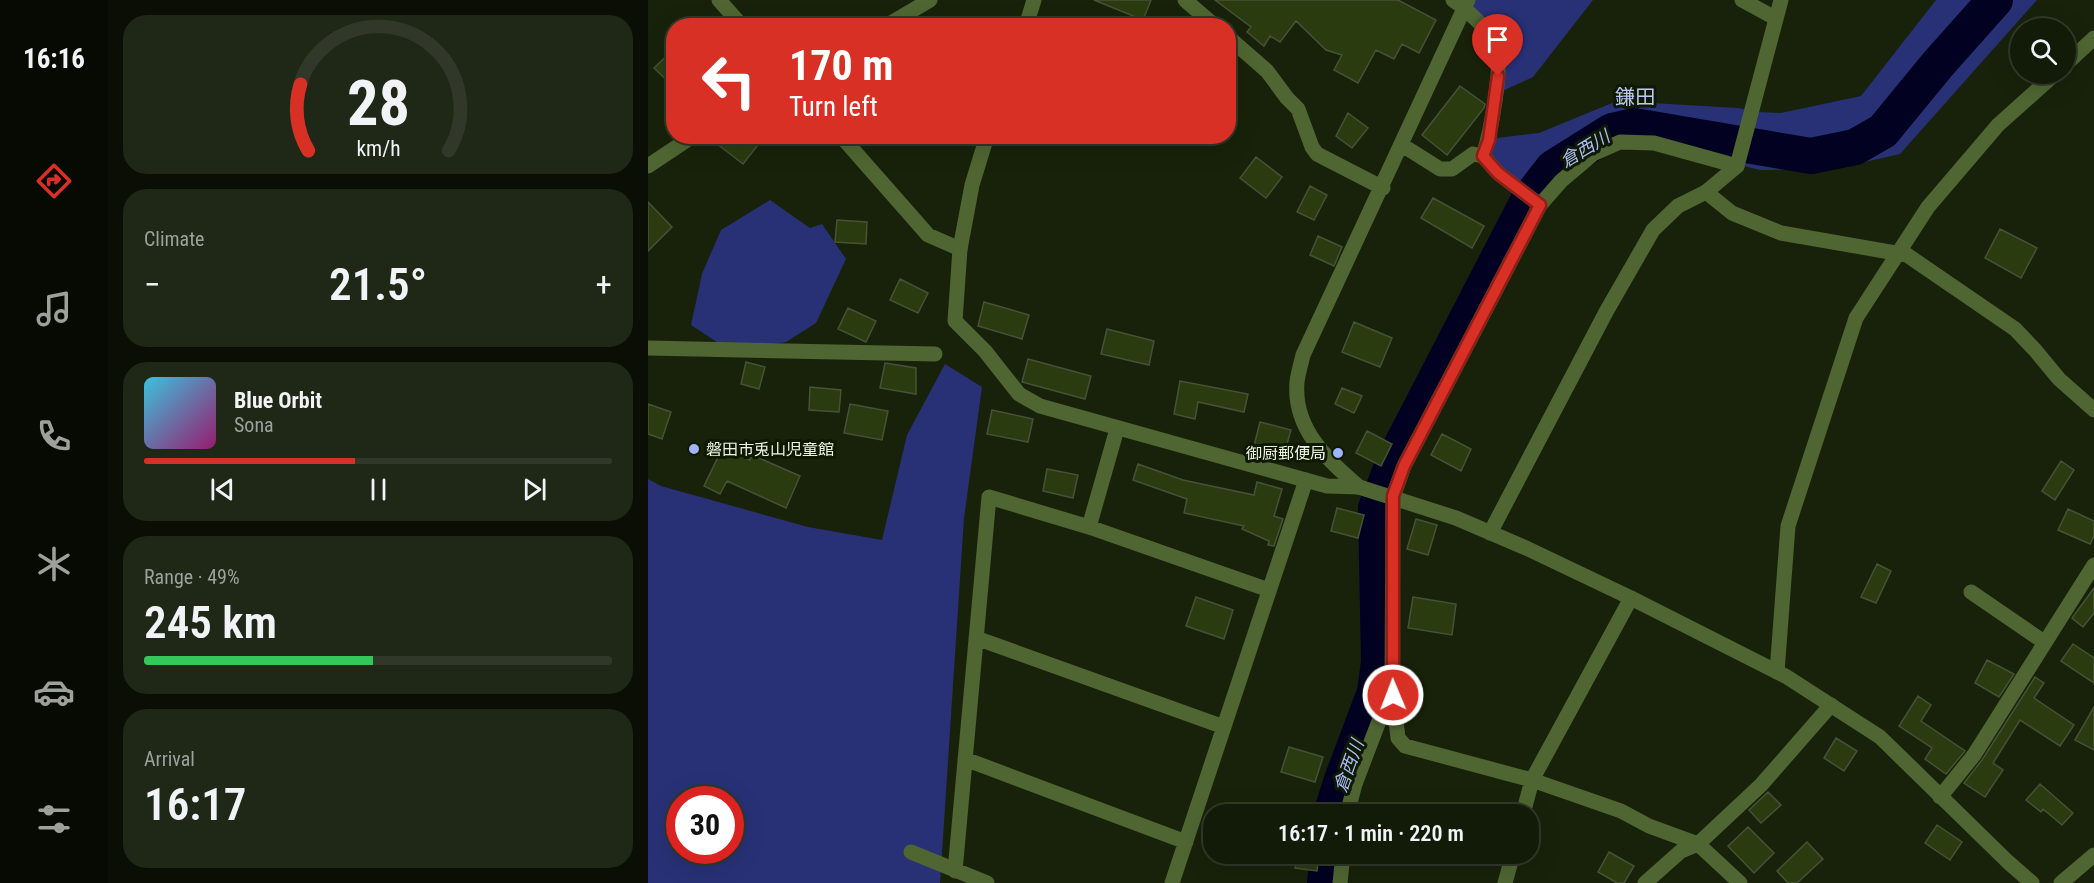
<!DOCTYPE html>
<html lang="en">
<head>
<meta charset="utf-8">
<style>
	body { margin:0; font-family:"Roboto Condensed","Noto Sans JP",sans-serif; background:#1f2716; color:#f1f3f6; height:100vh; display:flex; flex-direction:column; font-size:22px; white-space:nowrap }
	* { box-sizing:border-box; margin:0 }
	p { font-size:20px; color:#9ca19c }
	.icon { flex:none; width:33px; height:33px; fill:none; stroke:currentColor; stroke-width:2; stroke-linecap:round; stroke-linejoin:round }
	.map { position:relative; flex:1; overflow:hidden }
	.panel { display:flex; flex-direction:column; gap:15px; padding:15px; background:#0a0e04; width:540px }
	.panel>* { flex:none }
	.top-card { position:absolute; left:18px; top:18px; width:570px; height:126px; border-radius:24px; box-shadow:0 6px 24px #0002,0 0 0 2px #313829; background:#d93025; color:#fff; overflow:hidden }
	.controls { position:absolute; left:1362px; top:18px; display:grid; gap:12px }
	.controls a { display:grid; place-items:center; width:66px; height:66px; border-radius:50%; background:#121a08; box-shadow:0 6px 24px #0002,0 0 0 2px #313829; font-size:30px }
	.speed { position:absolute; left:18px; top:786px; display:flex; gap:12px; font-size:30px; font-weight:700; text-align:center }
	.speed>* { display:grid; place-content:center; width:78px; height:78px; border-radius:50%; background:#121a08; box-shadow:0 6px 24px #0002,0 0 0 2px #313829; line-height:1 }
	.speed .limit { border:9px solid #d22; background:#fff; color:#111 }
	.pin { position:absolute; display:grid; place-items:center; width:51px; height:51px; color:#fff; margin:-62px -26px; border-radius:50% 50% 50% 0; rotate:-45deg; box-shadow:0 0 6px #0007 }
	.pin .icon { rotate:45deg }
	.me { position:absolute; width:66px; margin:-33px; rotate:359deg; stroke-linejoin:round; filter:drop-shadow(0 0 4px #0008) }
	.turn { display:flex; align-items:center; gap:21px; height:126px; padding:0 24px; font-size:27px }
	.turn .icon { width:78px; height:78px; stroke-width:2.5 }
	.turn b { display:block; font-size:42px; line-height:51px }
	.big { font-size:45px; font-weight:600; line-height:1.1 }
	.panel .widget { flex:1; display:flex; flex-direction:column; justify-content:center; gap:9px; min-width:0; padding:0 21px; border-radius:24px; background:#1f2716 }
	.panel .dial { align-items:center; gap:0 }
	.dial svg { height:156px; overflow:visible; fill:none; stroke:#313829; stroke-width:7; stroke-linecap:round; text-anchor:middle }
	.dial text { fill:#f1f3f6; stroke:none }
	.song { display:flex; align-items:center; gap:18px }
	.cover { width:72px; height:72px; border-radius:9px; background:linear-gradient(135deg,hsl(190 70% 55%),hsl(320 70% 35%)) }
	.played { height:6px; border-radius:3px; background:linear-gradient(90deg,#d93025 45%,#313829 45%) }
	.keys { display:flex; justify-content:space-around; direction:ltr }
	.heat { display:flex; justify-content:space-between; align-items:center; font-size:33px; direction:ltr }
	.charge { height:9px; border-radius:4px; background:linear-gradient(90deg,#34c759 49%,#313829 0) }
	.trip { position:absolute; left:555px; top:804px; width:336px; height:60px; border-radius:24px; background:#121a08; box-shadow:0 6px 24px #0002,0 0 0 2px #313829; font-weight:600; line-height:60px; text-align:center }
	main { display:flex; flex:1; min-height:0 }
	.tab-bar { display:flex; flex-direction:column; width:108px; justify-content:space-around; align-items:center; background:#070a03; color:#9ca19c }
	.tab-bar .icon { width:42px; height:42px }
	.tab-bar .current { color:#d93025 }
	.tab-bar b { font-size:27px; color:#f1f3f6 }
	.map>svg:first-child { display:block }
	.green { fill:#283176; fill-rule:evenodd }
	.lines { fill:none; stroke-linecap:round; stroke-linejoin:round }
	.river { stroke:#020121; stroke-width:36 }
	.building { fill:#2a3c0f; stroke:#455237; stroke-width:1.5 }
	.minor { stroke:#4f6632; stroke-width:15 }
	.tertiary { stroke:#4f6632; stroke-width:15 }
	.route-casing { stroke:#8d1f18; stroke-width:15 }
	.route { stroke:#d93025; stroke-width:10 }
	.poi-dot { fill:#a0b3fd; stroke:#0f1902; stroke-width:2 }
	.labels { text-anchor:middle; stroke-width:6; stroke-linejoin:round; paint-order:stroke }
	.poi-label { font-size:16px; fill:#ecf3e4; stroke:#0f1902; text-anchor:start }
	.water-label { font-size:18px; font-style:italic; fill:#abbbf9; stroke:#0f1902 }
	.quarter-label { font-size:20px; fill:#becaf4; stroke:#0f1902 }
</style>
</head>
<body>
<main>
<nav class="tab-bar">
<b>16:16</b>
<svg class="icon current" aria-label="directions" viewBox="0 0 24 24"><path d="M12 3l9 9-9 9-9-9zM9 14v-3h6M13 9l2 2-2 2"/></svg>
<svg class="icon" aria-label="music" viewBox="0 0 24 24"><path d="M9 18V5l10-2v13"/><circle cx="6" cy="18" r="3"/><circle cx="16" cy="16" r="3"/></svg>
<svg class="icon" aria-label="phone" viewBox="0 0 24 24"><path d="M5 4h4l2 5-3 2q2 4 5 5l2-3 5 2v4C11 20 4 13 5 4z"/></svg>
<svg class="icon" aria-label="climate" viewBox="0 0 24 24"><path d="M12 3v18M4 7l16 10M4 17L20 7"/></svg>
<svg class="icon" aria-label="car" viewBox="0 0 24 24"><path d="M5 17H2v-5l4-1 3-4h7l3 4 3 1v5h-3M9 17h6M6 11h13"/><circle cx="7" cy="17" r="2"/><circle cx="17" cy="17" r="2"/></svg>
<svg class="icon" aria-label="filters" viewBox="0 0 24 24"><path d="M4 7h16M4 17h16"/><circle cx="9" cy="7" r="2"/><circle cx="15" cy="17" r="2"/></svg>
</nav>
<section class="panel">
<div class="widget dial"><svg viewBox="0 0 100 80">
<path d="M14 69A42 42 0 1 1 86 69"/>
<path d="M14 69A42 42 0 0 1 10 35" stroke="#d93025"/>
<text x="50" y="56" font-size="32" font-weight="700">28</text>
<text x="50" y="72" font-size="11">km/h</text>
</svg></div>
<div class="widget"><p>Climate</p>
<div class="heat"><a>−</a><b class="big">21.5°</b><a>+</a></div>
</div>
<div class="widget">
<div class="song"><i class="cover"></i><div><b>Blue Orbit</b><p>Sona</p></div></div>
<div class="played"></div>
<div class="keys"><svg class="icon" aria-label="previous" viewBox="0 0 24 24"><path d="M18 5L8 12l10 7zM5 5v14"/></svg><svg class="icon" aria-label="pause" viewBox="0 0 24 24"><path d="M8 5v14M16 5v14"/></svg><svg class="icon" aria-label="next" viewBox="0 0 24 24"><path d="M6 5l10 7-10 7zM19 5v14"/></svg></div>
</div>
<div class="widget"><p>Range · 49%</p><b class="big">245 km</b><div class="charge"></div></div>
<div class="widget"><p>Arrival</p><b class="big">16:17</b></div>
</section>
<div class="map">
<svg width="1446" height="883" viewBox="0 0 1446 883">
	<rect width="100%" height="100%" fill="#18220a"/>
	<path class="green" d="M822,0H945L885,77L848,94V44L817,7Z
		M1288,0H1389L1252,154L1186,169L1112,170L1054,156L972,142L892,205L835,156L841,139L891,133L969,101L1090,108L1110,112L1133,113L1213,96Z
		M122,200L162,228L174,224L198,259L168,323L138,342L81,350L43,325L54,274L73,230Z
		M297,364L334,387L316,518L292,883H0V479L13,486L160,527L234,540L259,435ZM32,800H82V850H32Z"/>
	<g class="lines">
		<path class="river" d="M683,814L695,777L727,692L731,662L728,508L748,456L881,199L905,168L964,131L986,126L1163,156L1207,147L1235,131L1290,64L1347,0
			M677,883L680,854"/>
	</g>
	<path class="building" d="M446,0H503L495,20Z
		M567,0H750L788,20L771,53L754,44L746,59L728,50L710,83L686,70L694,55L678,50L648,21L632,42L622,36L616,46L599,32L603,27Z
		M26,49V87L6,68Z
		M812,86L837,104L836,108L799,155L774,135Z
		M700,113L720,128L704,148L688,136Z
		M59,136H117L95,164Z
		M608,157L634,177L618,198L592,178Z
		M662,186L679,195L666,220L649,212Z
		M785,198L836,226L824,248L773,218Z
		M0,202L24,227L0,251Z
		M189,220L219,222L218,244L187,242Z
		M1352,229L1389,248L1373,278L1337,258Z
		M670,236L694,247L686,266L662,255Z
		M252,279L280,293L270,313L242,300Z
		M336,302L381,315L374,339L330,326Z
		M200,308L228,321L218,342L190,329Z
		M706,322L744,338L732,367L694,352Z
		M459,329L506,341L501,365L453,354Z
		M380,359L443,376L437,399L374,382Z
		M98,362L117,367L111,389L93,384Z
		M237,363L268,368V394L232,388Z
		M532,381L600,394L596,412L550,402L547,419L526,414Z
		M162,387L193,390L191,412L161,410Z
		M694,388L714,396L706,413L687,404Z
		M0,404L23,412L14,439L0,434Z
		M202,404L240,411L234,440L196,433Z
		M344,410L385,419L380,442L339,434Z
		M612,422L643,430L636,454L606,446Z
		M719,431L744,444L733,466L708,453Z
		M794,434L823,449L813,471L783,455Z
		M75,447L102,460L104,455L152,476L138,508L79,481L72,494L56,486Z
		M1413,461L1426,470L1407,500L1394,491Z
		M490,464L535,480L606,495L609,482L634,489L626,516L635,519L626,546L620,545L621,541L594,529L596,526L536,513L539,499L485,480Z
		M399,469L430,475L425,498L395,491Z
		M689,508L716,515L710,538L683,531Z
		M1420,509L1446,521V536L1442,544L1410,530Z
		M768,519L789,525L780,555L759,549Z
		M1229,564L1243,571L1228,603L1213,597Z
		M1446,588V613L1435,627L1424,618Z
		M548,597L585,610L576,639L538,626Z
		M765,597L808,604L804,635L760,628Z
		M1425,644L1446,658V683L1413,661Z
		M1339,660L1366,674L1351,697L1327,683Z
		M1387,677L1396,683L1386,698L1426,725L1412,746L1372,720L1345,763L1355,770L1337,797L1316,783L1334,760Z
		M1270,696L1283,705L1273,721L1317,751L1298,774L1277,759L1284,748L1251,726Z
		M1446,707V750L1427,740Z
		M1188,738L1209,751L1196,771L1176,758Z
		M641,747L675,757L667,782L633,772Z
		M1392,784L1425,813L1414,825L1395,809L1393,812L1378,800Z
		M1120,792L1133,805L1113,823L1101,810Z
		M1289,825L1314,842L1302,860L1277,843Z
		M1100,827L1126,853L1106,873L1080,846Z
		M1159,842L1175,859L1149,883H1140L1129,871Z
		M961,852L986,866L976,883H969L950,872Z
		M649,854H671L669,871L647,868Z"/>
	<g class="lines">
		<path class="minor" d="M71,0L94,26
			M537,0L567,26
			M805,0C817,8 841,30 847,43C857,61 842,135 835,156L850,173L892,205
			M1094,0L1127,18
			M238,26L282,0
			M580,37L619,71L639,98L650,109L664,147L669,154L735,188
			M1418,64L1446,38
			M193,136L280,235L312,249
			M754,145L792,169H804L825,154L835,156
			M0,166L45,136
			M1058,192L1084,213L1133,233L1259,255L1367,329L1387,350L1411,379L1446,410
			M0,348L287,354
			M711,487C679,459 645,429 649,382C650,373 653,364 655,355L820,0
			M745,497L756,466L892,205L913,181L945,154L972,142L1006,143L1089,166
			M441,527L469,429
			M1323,592L1396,642
			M328,638L576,727
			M1129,672L1140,526L1208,318L1280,207L1350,125L1407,74
			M744,687L750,738L757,746L884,780L973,811L1001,826L1050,844L1092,883
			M317,759L538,842
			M1292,797L1326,755L1446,565
			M875,814L884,780L983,598
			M263,852L339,883
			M307,871L341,497L441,527L621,590
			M524,883L658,480
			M857,883L865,854
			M997,883L1033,851L1050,844L1113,785L1183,705"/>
		<path class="tertiary" d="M378,26L386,0
			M339,136L324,185L312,249L307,321L337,351L371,394L392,406L679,486L711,487L808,518L878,548L983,598L1139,677L1232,737L1360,862L1384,883
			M842,533L958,312L1005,230L1030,206L1058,192L1089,166L1133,0
			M699,814L707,784L744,687L745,497
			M692,883L695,854
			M1413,883L1446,855"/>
	</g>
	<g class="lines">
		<defs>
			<path id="route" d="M745,695V496L756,466L892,205L850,173L835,156L841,140L850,76"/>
		</defs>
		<use href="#route" class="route-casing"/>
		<use href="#route" class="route"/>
	</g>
	<g class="poi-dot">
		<circle cx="46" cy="449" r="6"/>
		<circle cx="690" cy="453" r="6"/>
	</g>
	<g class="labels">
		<g class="poi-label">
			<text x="58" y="455">磐田市兎山児童館</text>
			<text x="678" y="459" text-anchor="end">御厨郵便局</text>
		</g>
		<g class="water-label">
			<text transform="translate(937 149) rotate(-31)" y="6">倉西川</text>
			<text transform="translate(701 766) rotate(-70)" y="6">倉西川</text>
		</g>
		<g class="quarter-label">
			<text x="987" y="104">鎌田</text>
		</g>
	</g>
</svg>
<div class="controls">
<a><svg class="icon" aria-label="search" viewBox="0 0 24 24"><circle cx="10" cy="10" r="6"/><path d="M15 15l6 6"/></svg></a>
</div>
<div class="speed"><div class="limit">30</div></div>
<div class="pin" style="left:850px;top:76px;background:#d93025"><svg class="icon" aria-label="arrive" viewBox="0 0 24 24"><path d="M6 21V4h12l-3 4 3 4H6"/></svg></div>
<svg class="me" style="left:745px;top:695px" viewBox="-20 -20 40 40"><circle r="17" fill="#d93025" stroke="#fff" stroke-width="3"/><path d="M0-11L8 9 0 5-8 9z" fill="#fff"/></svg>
<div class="trip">16:17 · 1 min · 220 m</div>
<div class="top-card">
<div class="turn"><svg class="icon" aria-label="left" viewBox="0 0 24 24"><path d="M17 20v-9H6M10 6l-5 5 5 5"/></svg><div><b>170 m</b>Turn left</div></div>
</div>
</div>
</main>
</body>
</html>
